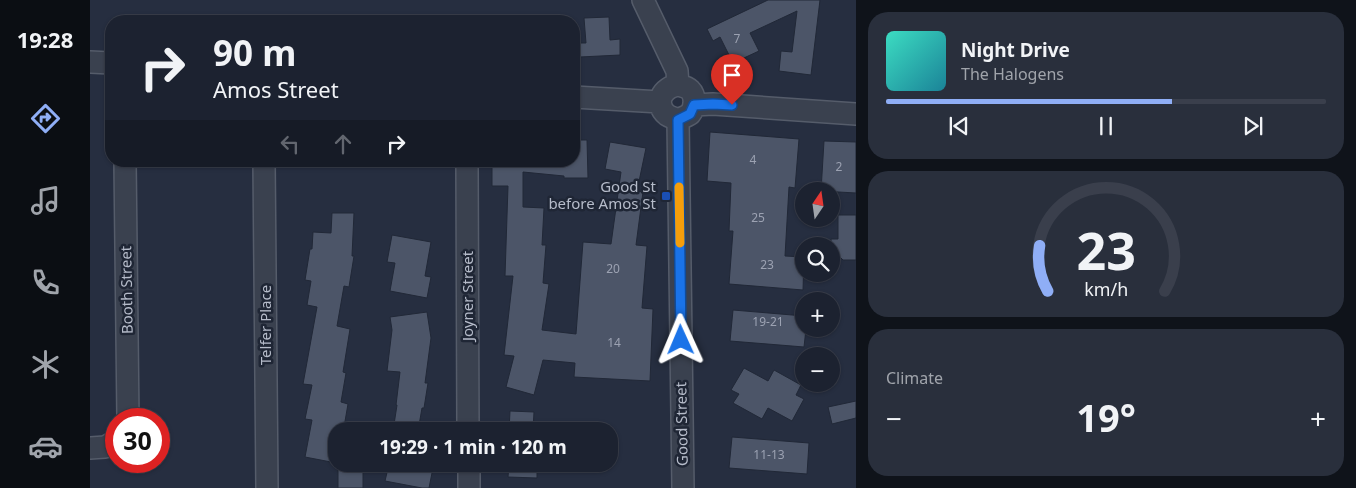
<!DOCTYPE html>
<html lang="en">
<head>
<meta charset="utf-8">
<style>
	body { margin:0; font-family:"Noto Sans",sans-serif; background:#292f3c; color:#f1f3f6; height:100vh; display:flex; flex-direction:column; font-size:19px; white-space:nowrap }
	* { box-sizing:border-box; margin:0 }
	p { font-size:16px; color:#a0a4ab }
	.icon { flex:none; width:28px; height:28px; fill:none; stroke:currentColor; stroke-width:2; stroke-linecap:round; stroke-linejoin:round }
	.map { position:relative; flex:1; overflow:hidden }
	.details { display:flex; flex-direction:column; gap:12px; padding:12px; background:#0f131a; width:500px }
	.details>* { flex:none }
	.guide { position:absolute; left:15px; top:15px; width:475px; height:152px; border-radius:20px; box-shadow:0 1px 4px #0004,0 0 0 1px #3a3f4c; background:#1c2230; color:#f1f3f6; overflow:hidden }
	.needle { width:32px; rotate:13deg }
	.tools { position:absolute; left:705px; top:182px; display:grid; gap:10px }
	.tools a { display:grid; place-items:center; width:45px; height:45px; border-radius:50%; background:#1c2230; box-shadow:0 1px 4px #0004,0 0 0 1px #3a3f4c; font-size:25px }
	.speed { position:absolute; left:15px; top:408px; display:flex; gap:10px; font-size:25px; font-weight:700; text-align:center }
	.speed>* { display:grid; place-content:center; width:65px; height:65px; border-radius:50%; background:#1c2230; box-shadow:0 1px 4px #0004,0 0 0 1px #3a3f4c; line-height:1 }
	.speed .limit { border:8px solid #d22; background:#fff; color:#111 }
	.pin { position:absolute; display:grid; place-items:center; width:42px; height:42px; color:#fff; margin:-51px -21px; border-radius:50% 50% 50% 0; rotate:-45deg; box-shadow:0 0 5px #0007 }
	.pin .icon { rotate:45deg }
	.me { position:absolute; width:55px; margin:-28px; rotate:359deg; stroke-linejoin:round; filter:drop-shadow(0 0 4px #0008) }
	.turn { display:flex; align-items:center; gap:18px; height:105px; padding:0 25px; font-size:22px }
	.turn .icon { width:65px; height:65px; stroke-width:2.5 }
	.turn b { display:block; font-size:35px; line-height:42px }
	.lanes { display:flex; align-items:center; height:48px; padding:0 25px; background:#0003; justify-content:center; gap:25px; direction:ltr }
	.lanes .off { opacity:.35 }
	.big { font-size:38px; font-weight:700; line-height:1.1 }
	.details .widget { flex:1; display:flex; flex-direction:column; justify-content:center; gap:8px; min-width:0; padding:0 18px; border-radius:20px; background:#292f3c }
	.details .dial { align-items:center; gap:0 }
	.dial svg { height:130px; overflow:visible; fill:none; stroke:#3a3f4c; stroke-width:7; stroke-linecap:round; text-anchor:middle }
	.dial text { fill:#f1f3f6; stroke:none }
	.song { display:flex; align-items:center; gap:15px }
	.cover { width:60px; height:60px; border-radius:8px; background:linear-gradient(135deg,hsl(170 70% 55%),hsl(190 70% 35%)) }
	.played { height:5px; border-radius:2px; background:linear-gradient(90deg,#8faef6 65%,#3a3f4c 65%) }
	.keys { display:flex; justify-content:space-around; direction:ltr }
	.heat { display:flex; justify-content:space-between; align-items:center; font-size:28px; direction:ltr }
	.trip { position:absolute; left:238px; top:422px; width:290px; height:50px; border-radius:20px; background:#1c2230; box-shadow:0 1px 4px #0004,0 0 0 1px #3a3f4c; font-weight:700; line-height:50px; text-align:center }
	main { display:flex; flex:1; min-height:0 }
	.tab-bar { display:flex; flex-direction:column; width:90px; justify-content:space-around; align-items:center; background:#0b0e13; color:#a0a4ab }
	.tab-bar .icon { width:35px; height:35px }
	.tab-bar .current { color:#8faef6 }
	.tab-bar b { font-size:22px; color:#f1f3f6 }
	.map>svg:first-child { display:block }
	.building { fill:#4c5568; stroke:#212837 }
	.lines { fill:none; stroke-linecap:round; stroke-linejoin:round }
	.minor-casing { stroke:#555c6a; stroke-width:24 }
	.minor { stroke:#3a414f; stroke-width:21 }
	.route-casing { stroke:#114b97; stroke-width:12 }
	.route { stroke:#1a73e8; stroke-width:9 }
	.slow { stroke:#f59e0b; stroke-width:9 }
	.transit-dot { fill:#1a4fb4; stroke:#1f2635; stroke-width:2 }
	.labels { text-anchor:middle; stroke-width:5; stroke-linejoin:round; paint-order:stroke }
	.number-label { font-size:12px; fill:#9ca2b2 }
	.poi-label { font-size:15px; fill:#b6bcca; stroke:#1f2635; text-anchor:end }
	.street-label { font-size:15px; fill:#b6bcca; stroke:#1f2635 }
</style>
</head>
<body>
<main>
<nav class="tab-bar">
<b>19:28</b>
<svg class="icon current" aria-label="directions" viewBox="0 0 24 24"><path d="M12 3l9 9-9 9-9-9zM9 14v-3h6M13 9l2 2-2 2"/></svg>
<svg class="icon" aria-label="music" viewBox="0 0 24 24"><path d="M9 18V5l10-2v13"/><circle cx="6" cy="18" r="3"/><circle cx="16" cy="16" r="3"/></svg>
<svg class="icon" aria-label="phone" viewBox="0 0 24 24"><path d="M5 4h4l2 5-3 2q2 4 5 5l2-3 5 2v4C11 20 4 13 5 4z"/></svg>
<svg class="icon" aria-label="climate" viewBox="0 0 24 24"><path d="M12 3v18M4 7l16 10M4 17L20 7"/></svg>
<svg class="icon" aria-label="car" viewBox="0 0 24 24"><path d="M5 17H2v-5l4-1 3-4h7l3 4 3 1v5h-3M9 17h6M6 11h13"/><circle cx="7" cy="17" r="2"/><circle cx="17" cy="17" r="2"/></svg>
</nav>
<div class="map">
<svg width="766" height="488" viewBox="0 0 766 488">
	<rect width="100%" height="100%" fill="#262e40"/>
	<path class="building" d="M678,0H730L721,75L689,71L691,51L702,52L707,11L660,33L669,51L643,63L630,37L623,41L617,29Z
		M519,17L520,40L530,39V55L490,57L489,43H496L494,18Z
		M620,132L709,139L705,188L699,187L695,256L714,257L713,290L639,284L643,231H639L641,183L617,181Z
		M484,140H497L498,178H474V176L433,172V207L454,208L452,245H456L453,283L459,284L452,330L486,334L493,242L521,244L531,172L515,169L520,142L556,148L547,191L553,192L546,245L557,246L552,308L563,309L560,381L484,377L485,363L453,360L444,395L416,387L424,356L414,355L423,276H415L418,186H402V161H484Z
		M734,141L766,142V193L731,191Z
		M242,213H264L262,256H264L259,287L254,286L247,326L260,329L253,372L256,373L251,402L258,404L254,427L247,426L241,462L215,457L222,420L215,419L222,385L213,384L227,307L217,305L221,281L215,280L220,249H222L223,232L241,233Z
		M748,215H766V260H753L747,254L741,253V239H748Z
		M302,235L341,242L335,276L341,277L337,298L300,291L305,263L297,262Z
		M643,310L714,316V329H716L714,347L640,341Z
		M337,312L341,338L335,383H338L334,408H332L328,431H303L307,405H306L310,372L297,371L302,330L300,317Z
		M654,368L678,381L684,370L711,385L706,395L714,399L702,421L678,408L672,419L643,403L649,394L641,390Z
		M766,401V418L742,424L738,407Z
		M420,411L444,412L443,431H419Z
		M642,437L719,443L717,474L639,468Z
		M299,464H320L343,468L339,488H332L295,481Z
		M419,464H447V478L418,477Z
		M248,467H273V488H248Z"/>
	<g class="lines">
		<defs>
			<path id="minor" d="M553,0L587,71L588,85
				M0,62L21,63
				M588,85C592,86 597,87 600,90C606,96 605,108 600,114C597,116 592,118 588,120C584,118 580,117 577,115C563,103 573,87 588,85Z
				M484,97L570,102
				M604,105L623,104L766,114
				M588,120L593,488
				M35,161L38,419
				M174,161L177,488
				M377,161L378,431
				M0,448L15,447L26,441
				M379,464V488"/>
		</defs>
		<use href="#minor" class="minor-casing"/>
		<use href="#minor" class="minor"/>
	</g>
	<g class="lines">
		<defs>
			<path id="route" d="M591,340L588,120L600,114L604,105L623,104L642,105"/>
		</defs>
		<use href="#route" class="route-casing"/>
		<use href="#route" class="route"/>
		<path class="slow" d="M589,187L590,243"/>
	</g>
	<rect class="transit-dot" x="571" y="191" width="10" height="10" rx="2.5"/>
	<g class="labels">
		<g class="number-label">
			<text x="647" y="43">7</text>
			<text x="663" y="164">4</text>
			<text x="749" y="171">2</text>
			<text x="668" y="222">25</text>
			<text x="677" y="269">23</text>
			<text x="523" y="273">20</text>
			<text x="678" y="326">19-21</text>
			<text x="524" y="347">14</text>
			<text x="679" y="459">11-13</text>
		</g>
		<g class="poi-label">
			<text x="566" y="192">Good St<tspan x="566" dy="17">before Amos St</tspan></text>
		</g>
		<g class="street-label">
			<text transform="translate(37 290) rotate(-91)" y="5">Booth Street</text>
			<text transform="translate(378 296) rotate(-90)" y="5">Joyner Street</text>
			<text transform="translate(176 325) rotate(-90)" y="5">Telfer Place</text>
			<text transform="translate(592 424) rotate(-91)" y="5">Good Street</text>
		</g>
	</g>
</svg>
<div class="tools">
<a><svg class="needle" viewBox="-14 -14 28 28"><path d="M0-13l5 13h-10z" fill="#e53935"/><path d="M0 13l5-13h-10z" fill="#a0a4ab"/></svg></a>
<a><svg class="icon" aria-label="search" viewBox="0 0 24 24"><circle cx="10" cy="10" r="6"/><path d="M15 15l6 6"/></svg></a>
<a>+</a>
<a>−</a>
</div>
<div class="speed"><div class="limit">30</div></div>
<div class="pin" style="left:642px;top:105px;background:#d93025"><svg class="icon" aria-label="arrive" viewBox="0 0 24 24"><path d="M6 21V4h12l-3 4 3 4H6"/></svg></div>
<svg class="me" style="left:591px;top:340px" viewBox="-20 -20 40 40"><path d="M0-17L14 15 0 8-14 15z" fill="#1a73e8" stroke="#fff" stroke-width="4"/></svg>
<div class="trip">19:29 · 1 min · 120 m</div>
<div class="guide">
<div class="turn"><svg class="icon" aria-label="right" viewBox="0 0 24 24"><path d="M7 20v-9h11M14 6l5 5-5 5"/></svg><div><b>90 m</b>Amos Street</div></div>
<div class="lanes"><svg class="icon off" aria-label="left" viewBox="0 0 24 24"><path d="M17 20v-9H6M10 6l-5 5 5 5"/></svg><svg class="icon off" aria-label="ahead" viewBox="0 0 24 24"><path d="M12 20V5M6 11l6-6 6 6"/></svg><svg class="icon" aria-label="right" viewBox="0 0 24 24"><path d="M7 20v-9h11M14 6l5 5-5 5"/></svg></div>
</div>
</div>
<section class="details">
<div class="widget">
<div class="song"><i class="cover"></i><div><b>Night Drive</b><p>The Halogens</p></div></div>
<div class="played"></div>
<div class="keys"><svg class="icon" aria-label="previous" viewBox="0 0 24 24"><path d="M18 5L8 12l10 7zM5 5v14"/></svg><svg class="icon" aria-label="pause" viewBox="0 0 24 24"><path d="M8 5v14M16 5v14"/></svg><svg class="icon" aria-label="next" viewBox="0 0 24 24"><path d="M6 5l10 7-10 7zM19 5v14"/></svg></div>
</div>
<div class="widget dial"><svg viewBox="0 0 100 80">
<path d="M14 69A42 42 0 1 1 86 69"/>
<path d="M14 69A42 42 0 0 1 9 41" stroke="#8faef6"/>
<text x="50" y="56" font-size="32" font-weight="700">23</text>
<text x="50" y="72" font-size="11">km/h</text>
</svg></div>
<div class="widget"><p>Climate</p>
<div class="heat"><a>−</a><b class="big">19°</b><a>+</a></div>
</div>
</section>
</main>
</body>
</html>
